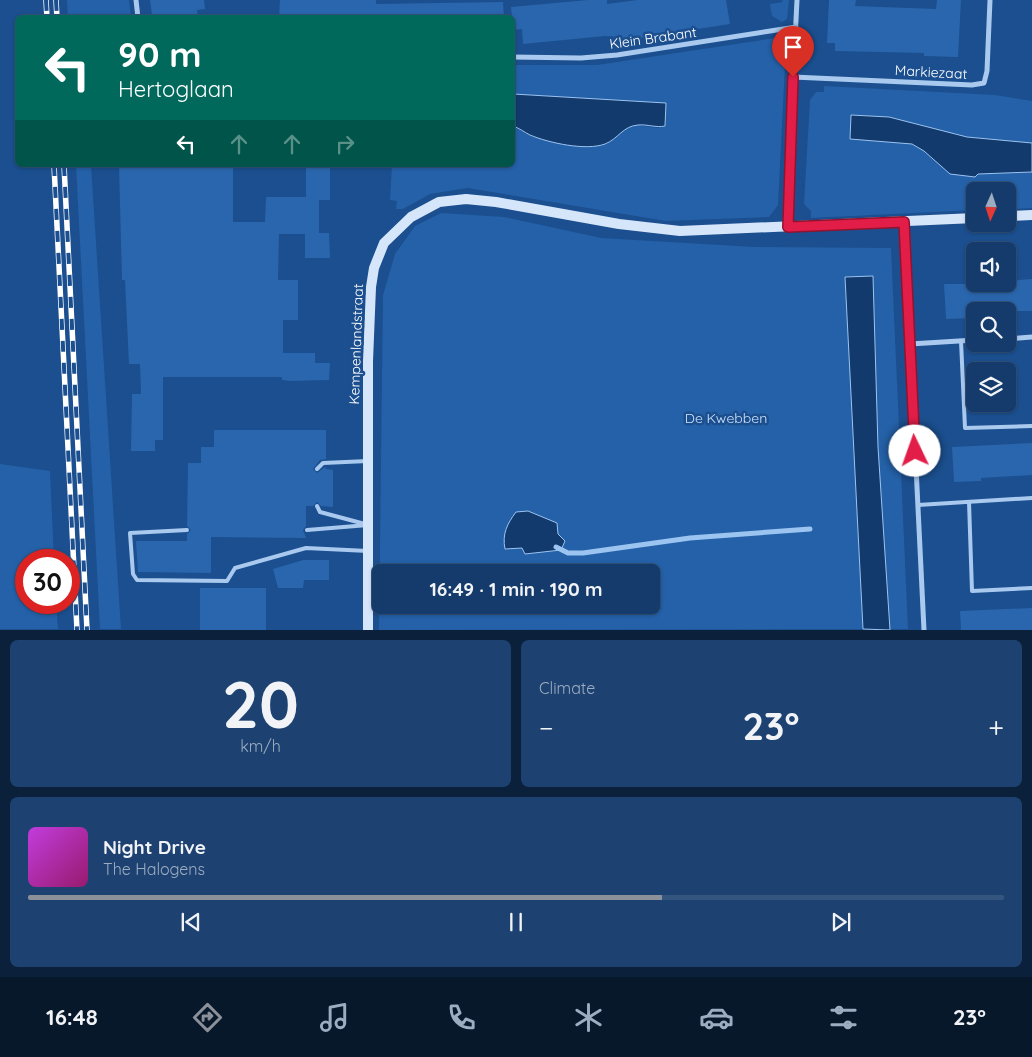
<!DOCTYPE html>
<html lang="en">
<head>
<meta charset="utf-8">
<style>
	body { margin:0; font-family:Quicksand,sans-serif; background:#1d4271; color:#f1f3f6; height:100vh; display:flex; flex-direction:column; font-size:19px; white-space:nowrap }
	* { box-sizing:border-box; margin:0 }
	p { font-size:16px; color:#9dadc1 }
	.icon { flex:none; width:28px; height:28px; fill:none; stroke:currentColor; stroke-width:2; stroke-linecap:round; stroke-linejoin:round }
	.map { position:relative; height:630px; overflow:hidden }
	.sheet { display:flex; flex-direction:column; gap:10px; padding:10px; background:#0b203b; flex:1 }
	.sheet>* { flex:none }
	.banner { position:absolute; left:15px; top:15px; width:500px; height:152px; border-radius:8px; box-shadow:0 1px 4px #0004,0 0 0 1px #33557e; background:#00695c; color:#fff; overflow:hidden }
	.needle { width:32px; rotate:183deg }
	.controls { position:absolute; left:966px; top:182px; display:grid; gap:10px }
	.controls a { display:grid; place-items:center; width:50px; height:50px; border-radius:8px; background:#143b6b; box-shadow:0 1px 4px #0004,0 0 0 1px #33557e; font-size:25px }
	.speed { position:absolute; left:15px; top:549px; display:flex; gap:10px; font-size:25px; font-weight:700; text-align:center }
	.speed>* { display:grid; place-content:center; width:65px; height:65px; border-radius:50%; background:#143b6b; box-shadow:0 1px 4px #0004,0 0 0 1px #33557e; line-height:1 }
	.speed .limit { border:8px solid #d22; background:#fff; color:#111 }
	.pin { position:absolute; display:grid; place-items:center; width:42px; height:42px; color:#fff; margin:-51px -21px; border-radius:50% 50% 50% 0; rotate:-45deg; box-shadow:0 0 5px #0007 }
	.pin .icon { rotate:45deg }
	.me { position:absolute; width:55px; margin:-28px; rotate:357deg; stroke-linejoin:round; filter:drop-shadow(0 0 4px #0008) }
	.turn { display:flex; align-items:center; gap:18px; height:105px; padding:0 20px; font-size:22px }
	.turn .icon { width:65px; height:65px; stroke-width:2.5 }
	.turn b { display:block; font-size:35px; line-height:42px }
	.lanes { display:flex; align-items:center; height:48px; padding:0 20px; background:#0003; justify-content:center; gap:25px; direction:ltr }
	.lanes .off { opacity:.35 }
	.big { font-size:38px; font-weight:700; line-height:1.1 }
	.sheet .tile { flex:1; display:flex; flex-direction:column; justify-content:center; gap:8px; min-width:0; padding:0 18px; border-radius:8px; background:#1d4271 }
	.sheet .dial { align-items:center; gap:0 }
	.dial b { font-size:65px; line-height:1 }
	.song { display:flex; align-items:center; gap:15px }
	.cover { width:60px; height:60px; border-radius:8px; background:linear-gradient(135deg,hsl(290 70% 55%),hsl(320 70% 35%)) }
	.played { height:5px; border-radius:2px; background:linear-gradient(90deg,#8c9099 65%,#33557e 65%) }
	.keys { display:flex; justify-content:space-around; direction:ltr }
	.heat { display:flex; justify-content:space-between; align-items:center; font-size:28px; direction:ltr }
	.sheet .tiles { flex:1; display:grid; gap:10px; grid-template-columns:1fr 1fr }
	.tile:last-child { grid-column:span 2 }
	.trip { position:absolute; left:372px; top:564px; width:288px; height:50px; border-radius:8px; background:#143b6b; box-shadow:0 1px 4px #0004,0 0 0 1px #33557e; font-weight:700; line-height:50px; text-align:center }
	.dock { display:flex; height:80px; justify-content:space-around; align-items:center; background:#08182b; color:#9dadc1 }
	.dock .icon { width:35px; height:35px }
	.dock .on { color:#8c9099 }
	.dock b { font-size:22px; color:#f1f3f6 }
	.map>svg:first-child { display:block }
	.green { fill:#2461a8; fill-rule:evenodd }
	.water { fill:#123a6d; stroke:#9cc4f0 }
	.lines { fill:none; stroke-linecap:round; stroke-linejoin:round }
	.stream { stroke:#9cc4f0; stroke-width:5 }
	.building { fill:#2a66ad }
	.lane { stroke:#a9c9ee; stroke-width:4 }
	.street { stroke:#a9c9ee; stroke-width:5 }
	.secondary { stroke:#d6e6fa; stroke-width:10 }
	.rail-casing { stroke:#fff; stroke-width:5.5 }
	.rail { stroke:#1b4f8f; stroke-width:4; stroke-dasharray:11; stroke-linecap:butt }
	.route-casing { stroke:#92132f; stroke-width:12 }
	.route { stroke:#e11d48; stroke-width:9 }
	.labels { text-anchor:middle; stroke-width:5; stroke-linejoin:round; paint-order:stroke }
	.street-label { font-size:14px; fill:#fff; stroke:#1b4f8f }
	.park-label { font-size:14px; fill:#cfe3fa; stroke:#1b4f8f }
</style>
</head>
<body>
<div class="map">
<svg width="1032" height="630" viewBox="0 0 1032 630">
	<rect width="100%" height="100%" fill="#1b4f8f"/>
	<path class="green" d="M67,0H129L131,17H68Z
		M782,0H789L787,19L782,22L772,16L770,4L783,2Z
		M775,38L784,40L786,45L778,205L769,217L666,221L468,188L430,194L403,209H396L397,201L390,200L392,165H512L513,126L529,135L580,147L607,144L623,129L637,125L657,128L665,126L666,103L513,94V65H597Z
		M824,86L995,95L1032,101V143L967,137L889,117L851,115L850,138L912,144L924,151L950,174L975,177L978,174L1032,172V208L1008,209V191H975V210L811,218V211L804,204L810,100L816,92H824Z
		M76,165H91L121,629H100Z
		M441,213L504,217L601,238L755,247L891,248L908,629L379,630L383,295L395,254L415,226ZM381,572H651V605H381Z
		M0,464L50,471L54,560H26V602L56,603L58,629H0Z"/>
	<path class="water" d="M513,94L666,103L665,126C656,128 647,124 638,125C623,126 618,139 605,144C586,151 549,143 530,135C524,132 519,128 513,126Z
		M851,115L889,117L967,137L1032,143V172L978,174L975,177L950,174L924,151L912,144L850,139Z
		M873,276L878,447L890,630L863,629L845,277Z
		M528,511L557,523L558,534L565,541L561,550L525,554L522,548L505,549C502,534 507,524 516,512Z"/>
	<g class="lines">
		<path class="stream" d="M556,547L568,553H583L690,538L810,529"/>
	</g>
	<path class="building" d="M150,0H204L205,9L197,10L198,18H168V14L152,15Z
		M280,0H376V4L503,2L504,18H279Z
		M588,0H607V4L637,0H726L730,24L620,41V37L605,36L523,44L522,29L513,30L511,7Z
		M829,0H856L855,6L936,9L937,0H961L958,57L924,56V53L835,51V43H827Z
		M119,165H233V222H265L266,197H306V168H330V200H319V233H329L330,258H305V234H279L278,280H298V320H283V353H315V363H330L329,380L290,381L282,380V377H163V440H155V451H131L132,394H141L140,364H129L125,280H122Z
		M1032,279V311H975L973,318L946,319L944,284H1008V281Z
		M214,430H326V459L320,460L313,469L317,473L325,467L326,469L333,470V507L321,506L317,502L313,506H306V526L303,530L306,538L211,537V573L138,572L136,541H187V534L191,530L187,526L188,463H201V447H214Z
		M1032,443V475L981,478V481L954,482L952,447Z
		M303,560H329V580H304L303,588H278L273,569Z
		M200,588H266V630H200Z
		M1032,608V630H961L960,611Z"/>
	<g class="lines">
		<path class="lane" d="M961,341L965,428L1032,426
			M317,469L323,463L368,461
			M969,502L972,591L1032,588
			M918,505L1032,498
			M317,506L320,512L365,524
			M187,530L130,533L133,574L137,580L227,581L235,568L306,548L368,551
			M307,530L368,525"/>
		<path class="street" d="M136,0L138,18
			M512,57L581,58L617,55L796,27
			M793,77L972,85L984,83L987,71L990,0
			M904,222L924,630
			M788,227L787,200L797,0
			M1008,339L1032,337
			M910,344L975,340"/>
		<path class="secondary" d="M1008,216L1032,215
			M368,630V361L371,287L374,268L384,243L411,217L439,202L466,199L496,202L619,224L680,231L975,218"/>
		<defs>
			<path id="rail" d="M46,0L47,18
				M56,0L57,18
				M54,165L77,630
				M64,165L87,630"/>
		</defs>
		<use href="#rail" class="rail-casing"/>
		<use href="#rail" class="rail"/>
	</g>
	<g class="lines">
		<defs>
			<path id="route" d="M793,77L788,227L904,222L915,451"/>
		</defs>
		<use href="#route" class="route-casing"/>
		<use href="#route" class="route"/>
	</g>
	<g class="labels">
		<g class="street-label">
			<text transform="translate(653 38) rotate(-8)" y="5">Klein Brabant</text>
			<text transform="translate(931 72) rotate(3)" y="5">Markiezaat</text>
			<text transform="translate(356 344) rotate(-88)" y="5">Kempenlandstraat</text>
		</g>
		<g class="park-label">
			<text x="726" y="423">De Kwebben</text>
		</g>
	</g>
</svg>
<div class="controls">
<a><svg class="needle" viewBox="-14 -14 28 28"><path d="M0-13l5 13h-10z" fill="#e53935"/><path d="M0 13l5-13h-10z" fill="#9dadc1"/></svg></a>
<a><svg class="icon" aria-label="sound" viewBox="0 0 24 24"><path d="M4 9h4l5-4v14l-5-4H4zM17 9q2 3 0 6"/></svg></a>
<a><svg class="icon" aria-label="search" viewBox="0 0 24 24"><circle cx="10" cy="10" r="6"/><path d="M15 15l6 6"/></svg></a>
<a><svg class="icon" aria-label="layers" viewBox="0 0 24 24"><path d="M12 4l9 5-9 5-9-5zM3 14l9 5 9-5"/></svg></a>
</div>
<div class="speed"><div class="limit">30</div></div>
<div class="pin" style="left:793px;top:77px;background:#d93025"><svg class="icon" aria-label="arrive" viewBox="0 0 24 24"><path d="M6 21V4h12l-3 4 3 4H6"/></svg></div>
<svg class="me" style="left:915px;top:451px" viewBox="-20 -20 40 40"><circle r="19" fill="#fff"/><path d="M0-13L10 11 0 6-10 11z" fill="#e11d48"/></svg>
<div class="trip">16:49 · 1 min · 190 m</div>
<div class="banner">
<div class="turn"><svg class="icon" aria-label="left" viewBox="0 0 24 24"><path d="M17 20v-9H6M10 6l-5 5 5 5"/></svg><div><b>90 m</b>Hertoglaan</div></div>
<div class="lanes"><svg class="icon" aria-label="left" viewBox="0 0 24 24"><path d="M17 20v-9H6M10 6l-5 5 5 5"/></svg><svg class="icon off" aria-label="ahead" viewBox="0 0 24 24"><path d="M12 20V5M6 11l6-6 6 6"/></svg><svg class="icon off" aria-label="ahead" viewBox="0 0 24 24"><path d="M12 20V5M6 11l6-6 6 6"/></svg><svg class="icon off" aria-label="right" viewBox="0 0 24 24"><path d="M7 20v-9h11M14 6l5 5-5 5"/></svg></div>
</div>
</div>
<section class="sheet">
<div class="tiles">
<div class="tile dial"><b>20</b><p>km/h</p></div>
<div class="tile"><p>Climate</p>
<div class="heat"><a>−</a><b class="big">23°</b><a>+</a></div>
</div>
<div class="tile">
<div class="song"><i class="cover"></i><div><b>Night Drive</b><p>The Halogens</p></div></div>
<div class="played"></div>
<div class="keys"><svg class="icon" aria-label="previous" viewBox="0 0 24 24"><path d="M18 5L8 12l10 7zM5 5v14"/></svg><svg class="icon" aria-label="pause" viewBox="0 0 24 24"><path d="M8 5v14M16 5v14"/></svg><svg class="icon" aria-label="next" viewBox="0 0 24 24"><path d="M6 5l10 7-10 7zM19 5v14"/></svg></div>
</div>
</div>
</section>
<nav class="dock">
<b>16:48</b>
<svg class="icon on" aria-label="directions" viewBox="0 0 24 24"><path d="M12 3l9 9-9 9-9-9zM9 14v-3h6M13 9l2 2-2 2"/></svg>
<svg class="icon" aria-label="music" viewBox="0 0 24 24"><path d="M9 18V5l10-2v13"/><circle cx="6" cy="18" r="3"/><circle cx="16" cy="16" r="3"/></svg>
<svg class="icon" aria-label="phone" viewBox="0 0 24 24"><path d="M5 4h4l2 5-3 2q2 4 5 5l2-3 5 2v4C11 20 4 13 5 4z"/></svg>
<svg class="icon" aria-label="climate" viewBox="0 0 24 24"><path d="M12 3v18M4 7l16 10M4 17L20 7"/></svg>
<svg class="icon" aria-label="car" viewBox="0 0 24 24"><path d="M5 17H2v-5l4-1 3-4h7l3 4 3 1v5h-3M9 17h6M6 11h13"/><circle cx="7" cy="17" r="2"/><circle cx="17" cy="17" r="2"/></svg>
<svg class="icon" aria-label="filters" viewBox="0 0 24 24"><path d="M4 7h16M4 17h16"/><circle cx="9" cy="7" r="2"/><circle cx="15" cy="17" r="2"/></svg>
<b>23°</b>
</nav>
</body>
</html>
